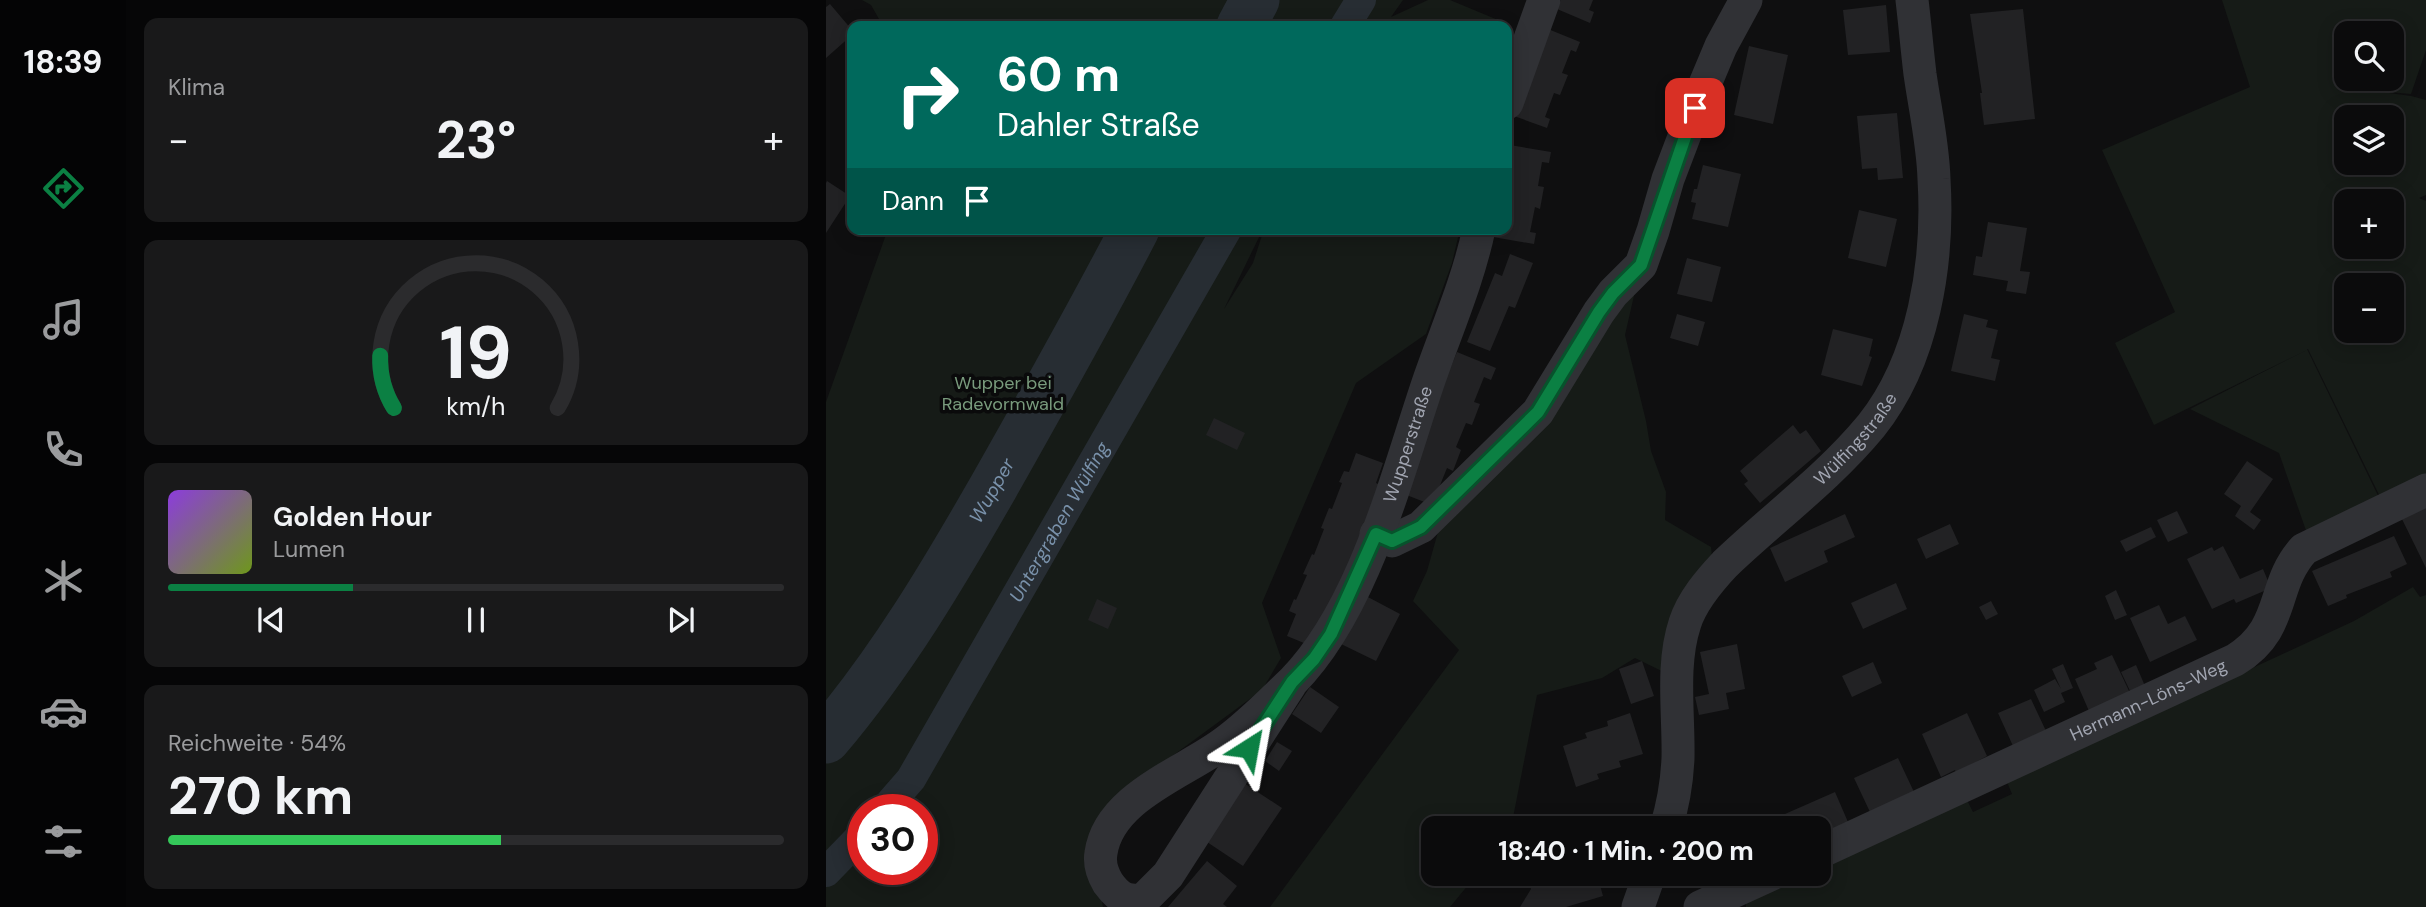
<!DOCTYPE html>
<html lang="de">
<head>
<meta charset="utf-8">
<style>
	body { margin:0; font-family:"DM Sans",sans-serif; background:#19191a; color:#f1f3f6; height:100vh; display:flex; flex-direction:column; font-size:26px; white-space:nowrap }
	* { box-sizing:border-box; margin:0 }
	p { font-size:23px; color:#9a9b9d }
	.icon { flex:none; width:38px; height:38px; fill:none; stroke:currentColor; stroke-width:2; stroke-linecap:round; stroke-linejoin:round }
	.map { position:relative; flex:1; overflow:hidden }
	.panel { display:flex; flex-direction:column; gap:18px; padding:18px; background:#060607; width:700px }
	.panel>* { flex:none }
	.guide { position:absolute; left:21px; top:21px; width:665px; height:214px; border-radius:14px; box-shadow:0 4px 18px #0003,0 0 0 2px #2b2b2d; background:#00695c; color:#fff; overflow:hidden }
	.controls { position:absolute; left:1508px; top:21px; display:grid; gap:14px }
	.controls a { display:grid; place-items:center; width:70px; height:70px; border-radius:14px; background:#0b0b0c; box-shadow:0 4px 18px #0003,0 0 0 2px #2b2b2d; font-size:35px }
	.speed { position:absolute; left:21px; top:794px; display:flex; gap:14px; font-size:35px; font-weight:700; text-align:center }
	.speed>* { display:grid; place-content:center; width:91px; height:91px; border-radius:50%; background:#0b0b0c; box-shadow:0 4px 18px #0003,0 0 0 2px #2b2b2d; line-height:1 }
	.speed .limit { border:10px solid #d22; background:#fff; color:#111 }
	.pin { position:absolute; display:grid; place-items:center; width:60px; height:60px; color:#fff; margin:-30px; border-radius:14px; box-shadow:0 4px 10px #0006 }
	.me { position:absolute; width:77px; margin:-38px; rotate:34deg; stroke-linejoin:round; filter:drop-shadow(0 0 5px #0008) }
	.turn { display:flex; align-items:center; gap:24px; height:147px; padding:0 35px; font-size:32px }
	.turn .icon { width:91px; height:91px; stroke-width:2.5 }
	.turn b { display:block; font-size:49px; line-height:60px }
	.then { display:flex; align-items:center; height:66px; padding:0 35px; background:#0003; gap:14px; font-size:26px }
	.big { font-size:52px; font-weight:700; line-height:1.1 }
	.panel .tile { flex:1; display:flex; flex-direction:column; justify-content:center; gap:10px; min-width:0; padding:0 24px; border-radius:14px; background:#19191a }
	.panel .dial { align-items:center; gap:0 }
	.dial svg { height:182px; overflow:visible; fill:none; stroke:#2b2b2d; stroke-width:7; stroke-linecap:round; text-anchor:middle }
	.dial text { fill:#f1f3f6; stroke:none }
	.song { display:flex; align-items:center; gap:21px }
	.cover { width:84px; height:84px; border-radius:10px; background:linear-gradient(135deg,hsl(270 70% 55%),hsl(80 70% 35%)) }
	.played { height:7px; border-radius:4px; background:linear-gradient(90deg,#0b8043 30%,#2b2b2d 30%) }
	.keys { display:flex; justify-content:space-around; direction:ltr }
	.heat { display:flex; justify-content:space-between; align-items:center; font-size:38px; direction:ltr }
	.charge { height:10px; border-radius:5px; background:linear-gradient(90deg,#34c759 54%,#2b2b2d 0) }
	.trip { position:absolute; left:595px; top:816px; width:410px; height:70px; border-radius:14px; background:#0b0b0c; box-shadow:0 4px 18px #0003,0 0 0 2px #2b2b2d; font-weight:700; line-height:70px; text-align:center }
	main { display:flex; flex:1; min-height:0 }
	.menu { display:flex; flex-direction:column; width:126px; justify-content:space-around; align-items:center; background:#040405; color:#9a9b9d }
	.menu .icon { width:49px; height:49px }
	.menu .on { color:#0b8043 }
	.menu b { font-size:32px; color:#f1f3f6 }
	.map>svg:first-child { display:block }
	.green { fill:#161b17; fill-rule:evenodd }
	.lines { fill:none; stroke-linecap:round; stroke-linejoin:round }
	.canal { stroke:#272d33; stroke-width:30 }
	.river { stroke:#272d33; stroke-width:49 }
	.building { fill:#222224 }
	.street { stroke:#303135; stroke-width:33 }
	.route-casing { stroke:#07532c; stroke-width:18 }
	.route { stroke:#0b8043; stroke-width:12 }
	.labels { text-anchor:middle; stroke-width:7; stroke-linejoin:round; paint-order:stroke }
	.park-label { font-size:18px; fill:#799b7d; stroke:#0a0a0b }
	.street-label { font-size:18px; fill:#a1a5b1; stroke:#0a0a0b }
	.water-label { font-size:19px; font-style:italic; fill:#7991aa; stroke:#0a0a0b }
</style>
</head>
<body>
<main>
<nav class="menu">
<b>18:39</b>
<svg class="icon on" aria-label="directions" viewBox="0 0 24 24"><path d="M12 3l9 9-9 9-9-9zM9 14v-3h6M13 9l2 2-2 2"/></svg>
<svg class="icon" aria-label="music" viewBox="0 0 24 24"><path d="M9 18V5l10-2v13"/><circle cx="6" cy="18" r="3"/><circle cx="16" cy="16" r="3"/></svg>
<svg class="icon" aria-label="phone" viewBox="0 0 24 24"><path d="M5 4h4l2 5-3 2q2 4 5 5l2-3 5 2v4C11 20 4 13 5 4z"/></svg>
<svg class="icon" aria-label="climate" viewBox="0 0 24 24"><path d="M12 3v18M4 7l16 10M4 17L20 7"/></svg>
<svg class="icon" aria-label="car" viewBox="0 0 24 24"><path d="M5 17H2v-5l4-1 3-4h7l3 4 3 1v5h-3M9 17h6M6 11h13"/><circle cx="7" cy="17" r="2"/><circle cx="17" cy="17" r="2"/></svg>
<svg class="icon" aria-label="filters" viewBox="0 0 24 24"><path d="M4 7h16M4 17h16"/><circle cx="9" cy="7" r="2"/><circle cx="15" cy="17" r="2"/></svg>
</nav>
<section class="panel">
<div class="tile"><p>Klima</p>
<div class="heat"><a>−</a><b class="big">23°</b><a>+</a></div>
</div>
<div class="tile dial"><svg viewBox="0 0 100 80">
<path d="M14 69A42 42 0 1 1 86 69"/>
<path d="M14 69A42 42 0 0 1 8 46" stroke="#0b8043"/>
<text x="50" y="56" font-size="32" font-weight="700">19</text>
<text x="50" y="72" font-size="11">km/h</text>
</svg></div>
<div class="tile">
<div class="song"><i class="cover"></i><div><b>Golden Hour</b><p>Lumen</p></div></div>
<div class="played"></div>
<div class="keys"><svg class="icon" aria-label="previous" viewBox="0 0 24 24"><path d="M18 5L8 12l10 7zM5 5v14"/></svg><svg class="icon" aria-label="pause" viewBox="0 0 24 24"><path d="M8 5v14M16 5v14"/></svg><svg class="icon" aria-label="next" viewBox="0 0 24 24"><path d="M6 5l10 7-10 7zM19 5v14"/></svg></div>
</div>
<div class="tile"><p>Reichweite · 54%</p><b class="big">270 km</b><div class="charge"></div></div>
</section>
<div class="map">
<svg width="1600" height="907" viewBox="0 0 1600 907">
	<rect width="100%" height="100%" fill="#0f0f10"/>
	<path class="green" d="M36,0H577L565,17L602,0H624L684,25L681,40V26H57L45,5Z
		M1396,0H1600V50L1585,94L1541,90L1585,96L1600,100V195L1593,198L1600,201V488L1559,507L1482,349H1481L1558,508L1484,542L1453,453L1364,409L1481,350L1328,425L1289,343L1349,312L1276,150L1424,87ZM1521,33H1566V79H1521ZM1521,117H1566V163H1521ZM1521,201H1566V247H1521ZM1521,285H1566V331H1521Z
		M62,229H437L398,309L427,263L438,229H634L626,263L600,334L530,383L436,603L455,658L436,690L315,779L274,890L277,907H0V402ZM37,810H96V870H37Z
		M815,265L799,335L820,421L825,451L840,492L839,520L885,547L888,576L852,679L809,658L776,678L711,695L685,828H607V873H652L624,907H444L633,650L587,601L601,571L612,532Z
		M1587,587L1594,597L1600,595V907H920V902L982,873H992V869L1141,800L1147,812L1186,794L1181,782L1528,621Z"/>
	<g class="lines">
		<g class="canal">
			<path d="M519,26L535,0"/>
			<path id="s1" d="M58,810L85,779L401,229"/>
			<path d="M0,872L37,834"/>
		</g>
		<g class="river">
			<path d="M415,26L429,0"/>
			<path id="s2" d="M0,739C66,661 117,575 168,486C216,401 264,316 309,229"/>
		</g>
	</g>
	<path class="building" d="M735,0H767L763,10L768,12L764,23L731,9Z
		M4,4L26,30V35L0,58V7Z
		M1060,5L1064,52L1022,55L1017,10Z
		M1197,9L1209,119L1158,125L1154,93H1156L1144,14Z
		M722,29L754,42L750,52L745,50L736,73L742,75L734,95L728,93L719,117L724,119L721,128L688,116Z
		M923,46L962,55L947,124L908,115Z
		M1071,113L1077,178L1052,180L1051,168L1036,169L1031,116Z
		M684,145L725,152L723,163L716,162L712,186L718,187L714,209L709,207L704,232L710,233L708,244L667,237L669,229H681V161Z
		M877,165L915,174L902,227L866,219L870,203L865,202L868,189H871Z
		M1,181L24,196L0,233V183Z
		M1033,210L1071,219L1060,267L1022,258Z
		M1162,222L1201,228L1194,271L1204,272L1200,294L1180,291L1182,281L1147,275L1150,256L1156,257Z
		M684,254L707,263L689,308L683,306L664,351L641,342L669,273L676,276Z
		M861,258L895,267L886,302L851,294Z
		M851,314L879,322L872,346L844,338Z
		M1138,314L1162,320L1160,327L1172,330L1165,358L1174,360L1169,381L1125,371Z
		M1007,329L1047,339L1043,356L1046,357L1036,386L995,375Z
		M631,352L670,368L665,380L658,377L648,402L654,404L646,425L640,423L630,447L635,450L627,471L621,468L606,505L573,492Z
		M388,418L419,433L411,450L380,435Z
		M967,425L974,434L980,430L995,451L934,503L918,484L922,481L914,471Z
		M530,453L557,463L550,483L554,485L490,648L461,636L470,614L463,611L468,599L470,600L481,575L477,574L486,554L488,555L498,529L495,528L503,508L506,509L516,483L513,482L518,471L523,472Z
		M1421,461L1447,479L1424,512L1435,520L1428,530L1409,516L1415,506L1398,494Z
		M1600,505V568L1573,513Z
		M1351,511L1362,533L1342,542L1331,520Z
		M1019,514L1029,537L998,551L1002,562L959,582L944,548Z
		M1124,524L1133,544L1100,559L1091,539Z
		M1325,527L1330,537L1300,552L1294,541Z
		M1568,536L1581,564L1564,572L1566,577L1520,595L1521,598L1502,606L1486,571Z
		M1397,546L1414,579L1437,569L1445,588L1410,603L1408,599L1386,609L1361,559L1386,547L1388,551Z
		M1070,583L1081,609L1037,629L1025,603Z
		M1290,590L1301,615L1289,620L1279,596Z
		M540,596L574,614L550,661L515,644Z
		M271,599L291,608L282,629L262,620Z
		M1165,601L1172,614L1160,620L1153,607Z
		M1333,605L1342,624L1359,616L1371,640L1324,662L1304,618Z
		M911,644L919,689L900,693L903,709L873,715L869,697L883,694L874,652Z
		M1286,655L1304,693L1263,711L1249,679L1271,669L1268,663Z
		M816,661L828,696L805,704L793,669Z
		M1047,662L1056,683L1026,697L1016,676Z
		M1237,664L1247,688L1235,693L1239,702L1218,712L1208,690L1229,679L1235,689L1226,669Z
		M1310,665L1319,686L1305,693L1295,672Z
		M484,687L513,707L495,733L466,714Z
		M1205,699L1220,731L1187,746L1172,713Z
		M804,713L817,754L793,761L795,767L771,774L773,779L750,787L737,746L761,738L759,733L782,726L781,721Z
		M1141,713L1161,756L1130,773L1129,770L1115,777L1096,734Z
		M451,742L466,751L453,771L439,761Z
		M1072,758L1088,792L1044,812L1028,778Z
		M418,783L456,808L417,866L381,842Z
		M1009,792L1022,822L992,835V828H966L959,814Z
		M787,817L790,828H754L753,827Z
		M381,861L411,886L397,904L401,907H342Z
		M715,873H757L759,882L772,878L777,896L740,907H694L705,889L701,877Z"/>
	<g class="lines">
		<g class="street">
			<path d="M681,103L718,0"/>
			<path d="M550,534L566,541L595,527L712,412L773,312L787,293L815,265L827,231L842,179L869,108L895,46L920,0"/>
			<path id="s3" d="M466,682C444,703 423,725 398,743C358,773 283,797 275,853C273,864 276,873 282,883C293,898 299,901 317,900L342,875L466,682C538,609 570,477 603,380C620,331 642,281 653,229"/>
			<path id="s4" d="M840,828C847,805 851,782 852,758C853,714 845,665 859,623C866,601 883,581 899,564C947,518 1002,478 1045,426C1098,360 1113,262 1108,179C1107,144 1099,109 1094,74C1091,49 1089,25 1086,0"/>
			<path id="s5" d="M992,853L1409,660C1461,628 1444,586 1478,549L1600,490"/>
			<path d="M812,907L824,873"/>
			<path d="M874,907L948,873"/>
		</g>
	</g>
	<g class="lines">
		<defs>
			<path id="route" d="M423,748L466,682L488,659L505,634L550,534L566,541L595,527L712,412L773,312L787,293L815,265L869,108"/>
		</defs>
		<use href="#route" class="route-casing"/>
		<use href="#route" class="route"/>
	</g>
	<g class="labels">
		<g class="park-label">
			<text x="177" y="389">Wupper bei<tspan x="177" dy="21">Radevormwald</tspan></text>
		</g>
		<g class="street-label">
			<text dy="6" stroke="none"><textPath href="#s4" startOffset="460">Wülfingstraße</textPath></text>
			<text dy="6" stroke="none"><textPath href="#s3" startOffset="866">Wupperstraße</textPath></text>
			<text dy="6" stroke="none"><textPath href="#s5" startOffset="364">Hermann-Löns-Weg</textPath></text>
		</g>
		<g class="water-label">
			<text dy="7" stroke="none"><textPath href="#s2" startOffset="299">Wupper</textPath></text>
			<text dy="7" stroke="none"><textPath href="#s1" startOffset="338">Untergraben Wülfing</textPath></text>
		</g>
	</g>
</svg>
<div class="controls">
<a><svg class="icon" aria-label="search" viewBox="0 0 24 24"><circle cx="10" cy="10" r="6"/><path d="M15 15l6 6"/></svg></a>
<a><svg class="icon" aria-label="layers" viewBox="0 0 24 24"><path d="M12 4l9 5-9 5-9-5zM3 14l9 5 9-5"/></svg></a>
<a>+</a>
<a>−</a>
</div>
<div class="speed"><div class="limit">30</div></div>
<div class="pin" style="left:869px;top:108px;background:#d93025"><svg class="icon" aria-label="arrive" viewBox="0 0 24 24"><path d="M6 21V4h12l-3 4 3 4H6"/></svg></div>
<svg class="me" style="left:423px;top:748px" viewBox="-20 -20 40 40"><path d="M0-17L14 15 0 8-14 15z" fill="#0b8043" stroke="#fff" stroke-width="4"/></svg>
<div class="trip">18:40 · 1 Min. · 200 m</div>
<div class="guide">
<div class="turn"><svg class="icon" aria-label="right" viewBox="0 0 24 24"><path d="M7 20v-9h11M14 6l5 5-5 5"/></svg><div><b>60 m</b>Dahler Straße</div></div>
<div class="then">Dann<svg class="icon" aria-label="arrive" viewBox="0 0 24 24"><path d="M6 21V4h12l-3 4 3 4H6"/></svg></div>
</div>
</div>
</main>
</body>
</html>
